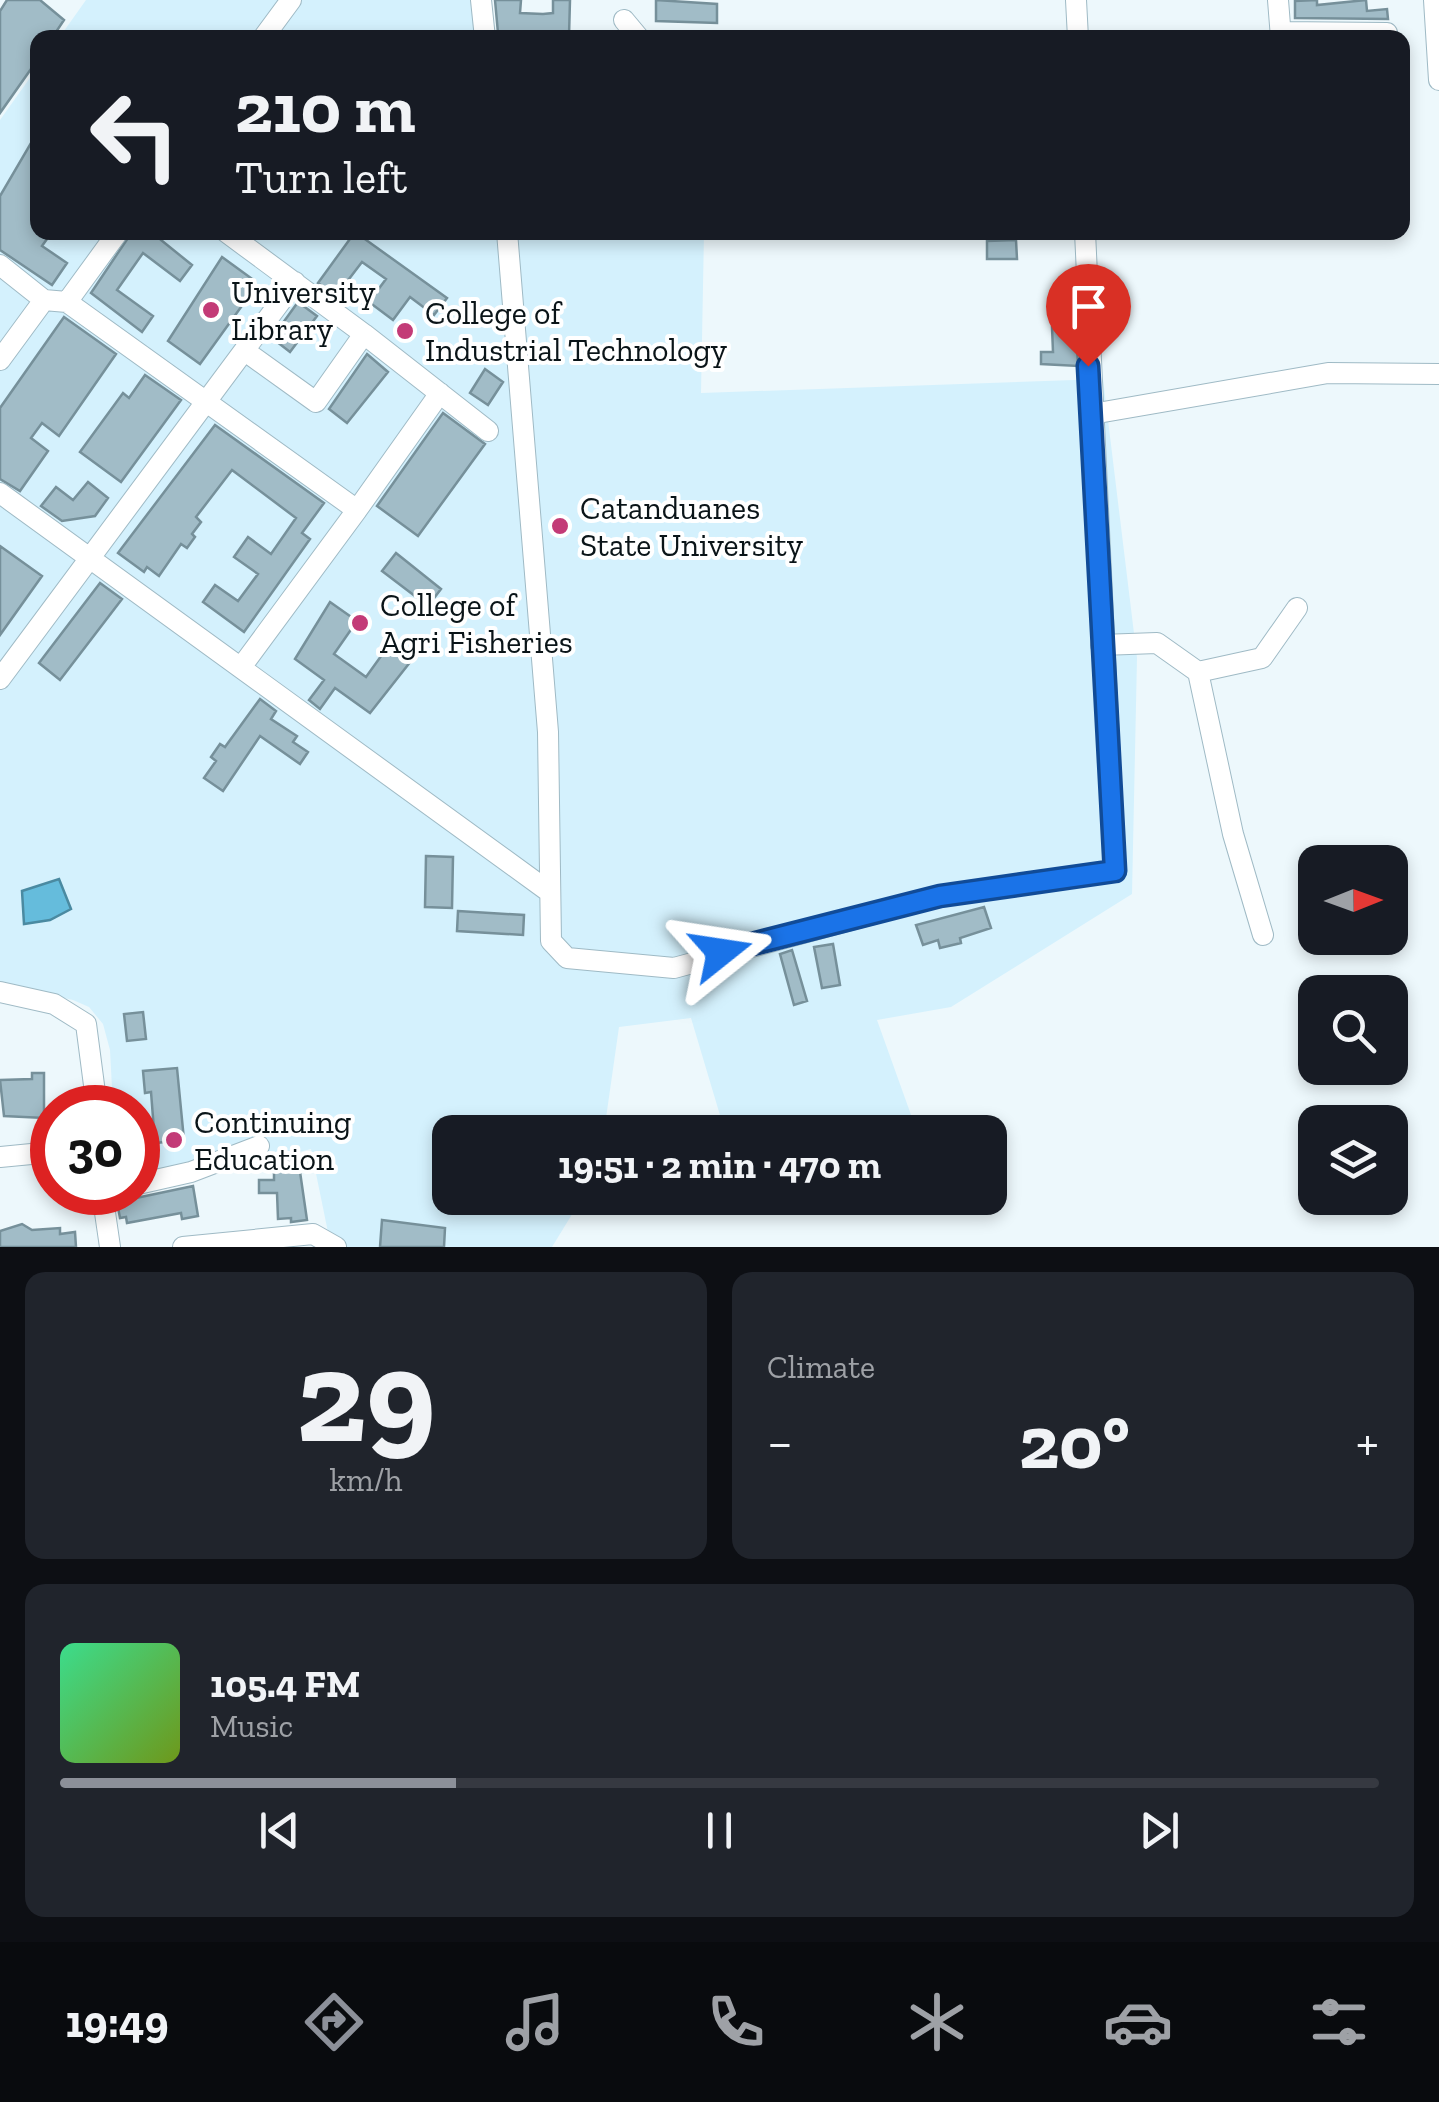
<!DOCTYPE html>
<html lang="en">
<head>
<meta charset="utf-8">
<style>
	body { margin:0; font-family:"Zilla Slab",serif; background:#20242c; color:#f1f3f6; height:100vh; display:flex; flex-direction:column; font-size:38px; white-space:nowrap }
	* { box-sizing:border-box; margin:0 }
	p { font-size:32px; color:#9ea1a6 }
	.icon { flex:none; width:55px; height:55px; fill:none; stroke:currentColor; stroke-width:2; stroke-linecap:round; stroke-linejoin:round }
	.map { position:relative; height:1247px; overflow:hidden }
	.sheet { display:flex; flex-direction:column; gap:25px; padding:25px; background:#0d0f14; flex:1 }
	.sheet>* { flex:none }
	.hud { position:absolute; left:30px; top:30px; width:1380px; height:210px; border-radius:20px; box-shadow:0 5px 15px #0003; background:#171b24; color:#f1f3f6; overflow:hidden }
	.needle { width:65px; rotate:89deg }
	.controls { position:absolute; left:1298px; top:845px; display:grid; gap:20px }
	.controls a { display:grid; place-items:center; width:110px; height:110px; border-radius:20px; background:#171b24; box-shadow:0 5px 15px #0003; font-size:50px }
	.speed { position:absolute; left:30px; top:1085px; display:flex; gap:20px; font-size:50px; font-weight:700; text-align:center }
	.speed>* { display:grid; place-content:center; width:130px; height:130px; border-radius:50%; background:#171b24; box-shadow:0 5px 15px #0003; line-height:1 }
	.speed .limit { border:15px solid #d22; background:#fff; color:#111 }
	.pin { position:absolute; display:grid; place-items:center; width:85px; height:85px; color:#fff; margin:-102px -42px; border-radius:50% 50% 50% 0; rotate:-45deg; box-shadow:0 0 10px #0007 }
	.pin .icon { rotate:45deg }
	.me { position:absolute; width:110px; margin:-55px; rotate:75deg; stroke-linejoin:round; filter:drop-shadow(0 0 8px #0008) }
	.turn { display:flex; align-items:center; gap:35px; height:210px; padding:0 40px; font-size:45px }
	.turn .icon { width:130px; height:130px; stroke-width:2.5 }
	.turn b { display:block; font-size:70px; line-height:85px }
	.big { font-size:75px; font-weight:800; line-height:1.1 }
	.sheet .widget { flex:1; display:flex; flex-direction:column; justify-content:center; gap:15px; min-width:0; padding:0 35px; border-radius:20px; background:#20242c }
	.sheet .dial { align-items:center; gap:0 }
	.dial b { font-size:130px; line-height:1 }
	.song { display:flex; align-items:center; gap:30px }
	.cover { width:120px; height:120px; border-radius:15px; background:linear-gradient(135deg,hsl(150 70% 55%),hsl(80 70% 35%)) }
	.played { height:10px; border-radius:5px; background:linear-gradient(90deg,#8c9099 30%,#363941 30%) }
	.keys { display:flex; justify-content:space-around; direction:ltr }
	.heat { display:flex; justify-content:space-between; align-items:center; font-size:55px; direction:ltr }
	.sheet .tiles { flex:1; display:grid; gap:25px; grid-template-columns:1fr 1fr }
	.widget:last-child { grid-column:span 2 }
	.trip { position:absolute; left:432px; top:1115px; width:575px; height:100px; border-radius:20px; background:#171b24; box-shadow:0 5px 15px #0003; font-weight:800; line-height:100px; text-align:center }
	.menu { display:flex; height:160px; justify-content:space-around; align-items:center; background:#090b0e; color:#9ea1a6 }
	.menu .icon { width:70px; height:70px }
	.menu .selected { color:#8c9099 }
	.menu b { font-size:45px; color:#f1f3f6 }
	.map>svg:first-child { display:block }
	.built { fill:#d4f1fd }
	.water { fill:#65bcdc; stroke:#4a8aa1; stroke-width:2.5 }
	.building { fill:#a1bcc7; stroke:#76909a; stroke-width:2.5 }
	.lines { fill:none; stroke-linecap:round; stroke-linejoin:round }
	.minor-casing { stroke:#9fbac5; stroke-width:22 }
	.minor { stroke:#fff; stroke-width:20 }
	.route-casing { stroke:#114b97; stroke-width:25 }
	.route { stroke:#1a73e8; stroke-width:18 }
	.poi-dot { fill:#c33b77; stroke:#fff; stroke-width:4 }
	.labels { text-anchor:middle; stroke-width:8; stroke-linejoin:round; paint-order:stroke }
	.poi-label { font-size:32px; fill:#0a1418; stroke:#fff; text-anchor:start }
</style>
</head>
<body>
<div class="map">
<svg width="1439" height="1247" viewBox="0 0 1439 1247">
	<rect width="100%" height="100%" fill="#edf8fc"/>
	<path class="built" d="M86,0H474L478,38H59Z
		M37,68L38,232L704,233L701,393L1103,379L1137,658L1132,894L951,1007L877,1020L915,1126L907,1132H725L691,1018L619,1027L604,1132H450V1198H582L552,1247H331L311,1149L116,1199V1193L138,1192V1108L113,1107L110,1050L103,1024L89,1007L73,1000L0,983V120Z"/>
	<path class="water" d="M59,879L71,909L50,920L24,924L22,891Z"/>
	<path class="building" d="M7,0H40L64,20L52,38H38V59L0,113V11Z
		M495,0H521L520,13L543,14L553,13V0H570L569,36L498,33Z
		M656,0L717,4V23L656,21Z
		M1317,0V5L1366,0L1367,11L1387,9L1388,19L1295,18V1Z
		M38,131V232H52L42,246L67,263L52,285L0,250V196Z
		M132,232H166L161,240L192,265L180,281L143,253L117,290L153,316L142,332L91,293Z
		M355,232L447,298L434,315L410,297L393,320L369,302L386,279L362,262L336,296L318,283Z
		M1016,240L1017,259H987V241Z
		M222,257L255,281L254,289L200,364L168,341Z
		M298,302L317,316L290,352L272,338Z
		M64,317L116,354L59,436L42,423L31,438L48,451L20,491L0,479V408Z
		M1076,326L1078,366L1041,364V352H1053L1052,327Z
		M367,354L388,372L347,423L329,409Z
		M485,369L503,382L488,405L470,393Z
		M145,375L181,400L121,482L80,452L123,393L129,398Z
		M443,413L485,444L418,536L377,506Z
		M215,425L324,503L302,533L310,539L244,632L203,602L215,585L238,601L258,574L234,557L248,537L271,554L296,518L232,470L196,517L201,522L192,534L195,537L187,548L181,544L159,576L147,567L144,572L118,553Z
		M88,482L108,498L95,516L62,521L41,506L56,487L73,500Z
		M0,546L42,576L0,635Z
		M396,553L441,589L428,606L382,571Z
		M100,583L122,599L60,680L39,663Z
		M330,602L357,621L334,654L366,677L389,645L411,661L370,713L335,688L320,709L309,700L324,680L295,659Z
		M260,699L276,711L271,719L297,736L293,742L308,752L300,764L260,736L223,791L204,778L216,761L211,757L220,744L225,747Z
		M426,856L453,857L452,908L425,907Z
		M984,907L991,928L960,938L961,943L940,948L938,940L923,945L916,925Z
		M458,911L524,915L523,935L457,931Z
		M833,944L840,985L822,988L814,947Z
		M792,950L807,1001L794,1005L780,954Z
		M143,1012L146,1039L127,1041L124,1014Z
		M177,1068L184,1140L155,1143L151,1092L145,1093L143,1071Z
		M32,1073H44V1118L4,1116L0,1080L32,1079Z
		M298,1158L307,1220L291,1222V1218L278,1219L277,1193H259V1180H274V1163Z
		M193,1186L198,1216L182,1219L181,1213L127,1223L126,1217L120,1218L117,1202Z
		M382,1220L445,1228L444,1247H380Z
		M22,1224L32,1230L60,1228V1234L75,1232L76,1247H0V1231Z"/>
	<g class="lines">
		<defs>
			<path id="minor" d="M481,0L485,38
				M1076,0L1078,38
				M1278,0L1281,38
				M1434,0L1439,80
				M624,20L639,38
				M1280,32L1387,33
				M263,38L291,0
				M226,232L364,334L316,402L245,351
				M507,232L548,732L551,941L567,958L674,968L940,896L1115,871L1085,232
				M0,265L44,300
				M67,302L118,232
				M364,334L488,431
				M0,360L44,300L67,302L357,510L242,666
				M1092,414L1328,373L1439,374
				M0,493L548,891
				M357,510L440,393
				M1101,645L1157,643L1198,672L1262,658L1297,608
				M1198,672L1233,834L1263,935
				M0,679L295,282
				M0,992L54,1004L86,1024L97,1108
				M0,1157L52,1152
				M138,1184L191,1172L259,1146
				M102,1192L110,1247
				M183,1247L313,1234L336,1247"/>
		</defs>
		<use href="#minor" class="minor-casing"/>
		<use href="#minor" class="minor"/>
	</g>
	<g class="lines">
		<defs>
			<path id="route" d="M721,952L940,896L1115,871L1088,366"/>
		</defs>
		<use href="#route" class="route-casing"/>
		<use href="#route" class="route"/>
	</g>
	<g class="poi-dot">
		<circle cx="211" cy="310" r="10"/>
		<circle cx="405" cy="331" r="10"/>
		<circle cx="560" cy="526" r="10"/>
		<circle cx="360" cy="623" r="10"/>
		<circle cx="174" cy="1140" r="10"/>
	</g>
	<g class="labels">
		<g class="poi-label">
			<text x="231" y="303">University<tspan x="231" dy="37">Library</tspan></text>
			<text x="425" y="324">College of<tspan x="425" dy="37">Industrial Technology</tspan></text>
			<text x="580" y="519">Catanduanes<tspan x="580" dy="37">State University</tspan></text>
			<text x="380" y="616">College of<tspan x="380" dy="37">Agri Fisheries</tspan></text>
			<text x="194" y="1133">Continuing<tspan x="194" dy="37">Education</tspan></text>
		</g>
	</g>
</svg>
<div class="controls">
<a><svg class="needle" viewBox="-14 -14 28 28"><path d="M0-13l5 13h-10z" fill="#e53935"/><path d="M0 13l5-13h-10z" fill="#9ea1a6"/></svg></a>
<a><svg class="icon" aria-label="search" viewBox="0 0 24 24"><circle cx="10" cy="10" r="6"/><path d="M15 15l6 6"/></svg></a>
<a><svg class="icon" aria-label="layers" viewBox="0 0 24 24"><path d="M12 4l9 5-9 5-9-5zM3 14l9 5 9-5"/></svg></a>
</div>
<div class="speed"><div class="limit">30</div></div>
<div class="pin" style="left:1088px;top:366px;background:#d93025"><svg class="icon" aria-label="arrive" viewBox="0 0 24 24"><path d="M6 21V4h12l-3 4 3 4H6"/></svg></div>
<svg class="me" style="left:721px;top:952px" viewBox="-20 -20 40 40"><path d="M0-17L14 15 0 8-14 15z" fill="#1a73e8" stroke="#fff" stroke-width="4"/></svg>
<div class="trip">19:51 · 2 min · 470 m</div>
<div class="hud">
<div class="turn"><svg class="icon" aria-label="left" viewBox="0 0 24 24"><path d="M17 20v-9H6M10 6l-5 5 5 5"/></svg><div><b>210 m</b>Turn left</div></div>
</div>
</div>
<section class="sheet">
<div class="tiles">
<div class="widget dial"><b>29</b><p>km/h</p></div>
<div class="widget"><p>Climate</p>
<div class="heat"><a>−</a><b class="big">20°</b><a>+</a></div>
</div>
<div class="widget">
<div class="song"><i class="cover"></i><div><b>105.4 FM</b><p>Music</p></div></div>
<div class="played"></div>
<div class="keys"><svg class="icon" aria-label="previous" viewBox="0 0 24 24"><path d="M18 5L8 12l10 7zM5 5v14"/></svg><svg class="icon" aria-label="pause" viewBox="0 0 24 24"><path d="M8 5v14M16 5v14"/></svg><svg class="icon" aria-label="next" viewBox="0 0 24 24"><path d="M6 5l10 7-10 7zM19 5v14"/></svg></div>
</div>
</div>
</section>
<nav class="menu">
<b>19:49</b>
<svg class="icon selected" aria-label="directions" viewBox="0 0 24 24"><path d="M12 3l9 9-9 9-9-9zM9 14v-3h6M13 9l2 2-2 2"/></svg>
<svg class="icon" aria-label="music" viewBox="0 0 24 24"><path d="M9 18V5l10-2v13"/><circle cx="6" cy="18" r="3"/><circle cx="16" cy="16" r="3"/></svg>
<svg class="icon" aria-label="phone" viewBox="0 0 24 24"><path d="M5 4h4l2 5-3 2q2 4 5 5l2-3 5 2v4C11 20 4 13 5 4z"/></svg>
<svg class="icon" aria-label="climate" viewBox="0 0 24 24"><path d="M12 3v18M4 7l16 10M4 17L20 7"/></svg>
<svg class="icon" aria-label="car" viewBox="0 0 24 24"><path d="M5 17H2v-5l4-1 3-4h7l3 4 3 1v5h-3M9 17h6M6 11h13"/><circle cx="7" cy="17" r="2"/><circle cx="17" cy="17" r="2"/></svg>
<svg class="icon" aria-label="filters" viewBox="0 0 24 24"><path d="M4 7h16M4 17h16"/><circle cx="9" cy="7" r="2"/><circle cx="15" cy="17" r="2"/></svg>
</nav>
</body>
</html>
